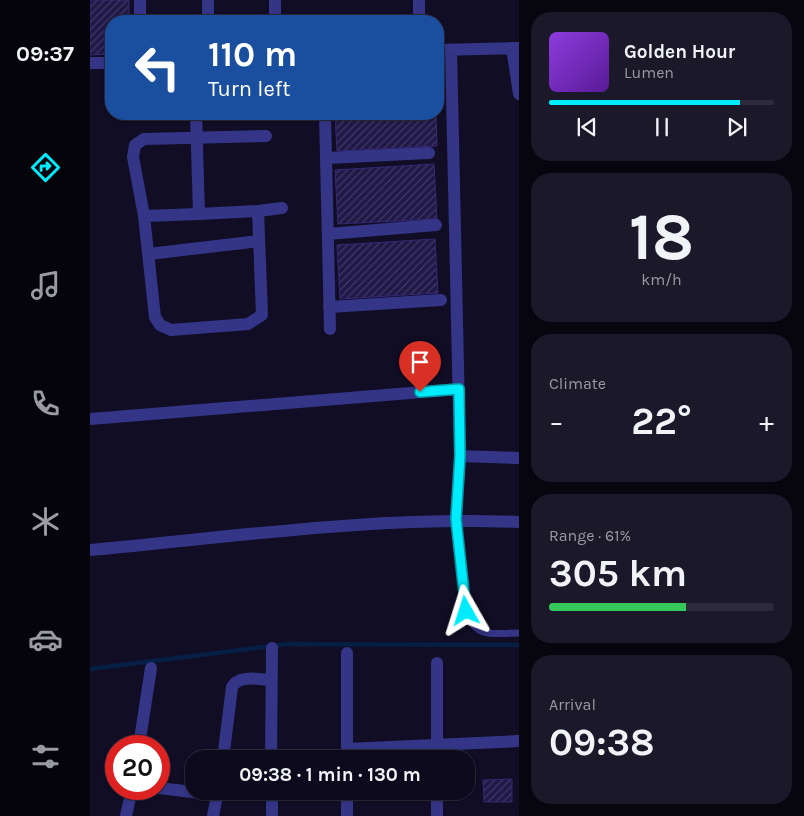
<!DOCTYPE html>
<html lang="en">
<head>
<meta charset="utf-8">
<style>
	body { margin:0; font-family:Karla,sans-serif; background:#1a1829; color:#f1f3f6; height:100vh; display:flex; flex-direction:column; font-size:19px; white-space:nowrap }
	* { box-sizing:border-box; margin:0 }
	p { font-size:16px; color:#9a9aa3 }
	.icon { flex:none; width:28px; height:28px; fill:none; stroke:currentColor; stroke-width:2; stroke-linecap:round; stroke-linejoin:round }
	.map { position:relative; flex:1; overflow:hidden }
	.details { display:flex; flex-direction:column; gap:12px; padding:12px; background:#07060f; width:285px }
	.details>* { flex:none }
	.banner { position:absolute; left:15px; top:15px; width:339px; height:105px; border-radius:20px; box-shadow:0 1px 4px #0004,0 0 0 1px #2c2b3b; background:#1a4fa0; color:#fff; overflow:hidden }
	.speed { position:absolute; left:15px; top:735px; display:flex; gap:10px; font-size:25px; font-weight:700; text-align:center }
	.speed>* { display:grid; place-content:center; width:65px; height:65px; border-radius:50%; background:#0c0a1c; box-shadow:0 1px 4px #0004,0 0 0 1px #2c2b3b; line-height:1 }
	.speed .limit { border:8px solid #d22; background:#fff; color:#111 }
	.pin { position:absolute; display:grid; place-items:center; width:42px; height:42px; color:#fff; margin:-51px -21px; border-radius:50% 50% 50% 0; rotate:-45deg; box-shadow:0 0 5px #0007 }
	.pin .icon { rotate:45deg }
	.me { position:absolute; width:55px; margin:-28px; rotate:354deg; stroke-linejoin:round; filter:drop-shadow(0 0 4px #0008) }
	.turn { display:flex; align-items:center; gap:18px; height:105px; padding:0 20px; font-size:22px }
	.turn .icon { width:65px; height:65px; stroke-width:2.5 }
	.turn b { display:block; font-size:35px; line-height:42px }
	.big { font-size:38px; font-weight:700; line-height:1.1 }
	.details .widget { flex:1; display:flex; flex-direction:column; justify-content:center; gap:8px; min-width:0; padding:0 18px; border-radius:20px; background:#1a1829 }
	.details .dial { align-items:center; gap:0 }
	.dial b { font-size:65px; line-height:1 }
	.song { display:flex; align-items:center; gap:15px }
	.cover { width:60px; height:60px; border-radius:8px; background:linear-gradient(135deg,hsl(270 70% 55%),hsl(270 70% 35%)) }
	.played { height:5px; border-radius:2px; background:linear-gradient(90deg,#00ecfc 85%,#2c2b3b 85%) }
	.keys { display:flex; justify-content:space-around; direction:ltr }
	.heat { display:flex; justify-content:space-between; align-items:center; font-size:28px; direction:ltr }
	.charge { height:8px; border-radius:4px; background:linear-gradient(90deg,#34c759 61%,#2c2b3b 0) }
	.trip { position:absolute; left:95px; top:750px; width:290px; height:50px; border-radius:20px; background:#0c0a1c; box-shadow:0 1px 4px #0004,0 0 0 1px #2c2b3b; font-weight:700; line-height:50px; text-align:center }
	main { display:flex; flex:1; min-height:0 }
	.dock { display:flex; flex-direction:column; width:90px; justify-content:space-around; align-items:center; background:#05040b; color:#9a9aa3 }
	.dock .icon { width:35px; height:35px }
	.dock .on { color:#00ecfc }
	.dock b { font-size:22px; color:#f1f3f6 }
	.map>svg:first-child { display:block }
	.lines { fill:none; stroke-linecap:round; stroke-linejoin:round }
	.stream { stroke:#061f45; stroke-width:4.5 }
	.building { fill:url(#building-hatch); stroke:#352875 }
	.service { stroke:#353588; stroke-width:7 }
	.minor { stroke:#353588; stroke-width:12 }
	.route-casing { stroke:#0099a4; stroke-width:12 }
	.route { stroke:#00ecfc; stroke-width:9 }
</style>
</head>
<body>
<main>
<nav class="dock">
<b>09:37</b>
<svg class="icon on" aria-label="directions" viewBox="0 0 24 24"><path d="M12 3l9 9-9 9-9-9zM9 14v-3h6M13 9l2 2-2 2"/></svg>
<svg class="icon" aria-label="music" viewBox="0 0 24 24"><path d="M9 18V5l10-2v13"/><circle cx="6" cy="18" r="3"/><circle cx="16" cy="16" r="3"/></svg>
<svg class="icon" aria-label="phone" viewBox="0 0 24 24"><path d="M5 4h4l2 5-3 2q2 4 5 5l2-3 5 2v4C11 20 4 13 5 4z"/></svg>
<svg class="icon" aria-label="climate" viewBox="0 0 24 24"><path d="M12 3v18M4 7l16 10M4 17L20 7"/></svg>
<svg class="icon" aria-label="car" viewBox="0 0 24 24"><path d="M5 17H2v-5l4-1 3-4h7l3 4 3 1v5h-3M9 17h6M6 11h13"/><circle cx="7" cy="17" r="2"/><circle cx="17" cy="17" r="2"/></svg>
<svg class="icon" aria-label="filters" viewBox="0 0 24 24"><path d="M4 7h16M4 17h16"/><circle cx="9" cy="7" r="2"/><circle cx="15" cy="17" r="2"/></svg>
</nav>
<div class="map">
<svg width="429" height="816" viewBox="0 0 429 816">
	<defs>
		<pattern id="building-hatch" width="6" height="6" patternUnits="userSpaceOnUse" patternTransform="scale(1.25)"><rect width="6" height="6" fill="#201848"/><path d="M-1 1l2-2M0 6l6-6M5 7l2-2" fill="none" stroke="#403963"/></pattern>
	</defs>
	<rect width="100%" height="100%" fill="#100d25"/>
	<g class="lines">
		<path class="stream" d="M0,669L197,644L429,645"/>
	</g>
	<path class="building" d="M0,0H39V21H21V54L0,55Z
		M245,114H346L347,146L247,151Z
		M344,164L347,219L248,224L245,170Z
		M345,239L348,293L250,299L247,245Z
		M422,779V802H394L393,780Z"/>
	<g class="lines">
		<path class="service" d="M366,520L376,611C386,640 403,633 429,633"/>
		<path class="minor" d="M185,0V21
			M329,0V21
			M50,21V0
			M118,21V0
			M422,48L429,94
			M348,50L429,48
			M361,50L370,456L366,519
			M0,63H21
			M106,114L109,214L54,216L65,317L70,325L81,330L158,324L172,315L168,211L109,214
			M235,114L240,329
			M237,158L339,153
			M168,211L192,208
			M54,216L43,157L45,145L54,139L176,136
			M238,234L346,225
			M59,254L169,241
			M239,307L351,300
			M0,419L369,389
			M370,456L429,458
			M0,550C142,537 286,516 429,522
			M49,746L61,668
			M257,749L429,741
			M133,759L142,687C149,675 167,679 181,680
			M181,759L182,648
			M257,759V653
			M347,759V663
			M69,788L127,795
			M182,791V816
			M347,791V816
			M36,816L42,789
			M123,816L128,791
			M257,816V791"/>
	</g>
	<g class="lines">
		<defs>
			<path id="route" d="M330,392L369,389L370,456L366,519L376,611"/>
		</defs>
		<use href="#route" class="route-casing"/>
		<use href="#route" class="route"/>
	</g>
</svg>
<div class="speed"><div class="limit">20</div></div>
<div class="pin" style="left:330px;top:392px;background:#d93025"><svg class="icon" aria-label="arrive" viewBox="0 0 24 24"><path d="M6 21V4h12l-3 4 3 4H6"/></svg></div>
<svg class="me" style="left:376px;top:611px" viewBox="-20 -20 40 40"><path d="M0-17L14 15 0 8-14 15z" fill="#00ecfc" stroke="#fff" stroke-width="4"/></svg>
<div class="trip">09:38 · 1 min · 130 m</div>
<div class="banner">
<div class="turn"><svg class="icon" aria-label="left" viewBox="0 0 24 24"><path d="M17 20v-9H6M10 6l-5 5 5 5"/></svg><div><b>110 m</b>Turn left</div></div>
</div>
</div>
<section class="details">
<div class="widget">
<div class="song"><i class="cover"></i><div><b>Golden Hour</b><p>Lumen</p></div></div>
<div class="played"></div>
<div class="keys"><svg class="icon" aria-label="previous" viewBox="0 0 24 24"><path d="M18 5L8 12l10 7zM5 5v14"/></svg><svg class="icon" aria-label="pause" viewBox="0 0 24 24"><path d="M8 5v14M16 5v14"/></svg><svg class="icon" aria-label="next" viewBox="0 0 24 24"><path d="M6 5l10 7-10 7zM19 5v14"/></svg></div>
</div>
<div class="widget dial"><b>18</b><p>km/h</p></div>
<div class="widget"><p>Climate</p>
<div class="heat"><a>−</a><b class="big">22°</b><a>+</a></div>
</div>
<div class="widget"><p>Range · 61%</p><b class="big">305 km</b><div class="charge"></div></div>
<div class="widget"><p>Arrival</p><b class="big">09:38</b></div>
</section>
</main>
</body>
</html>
